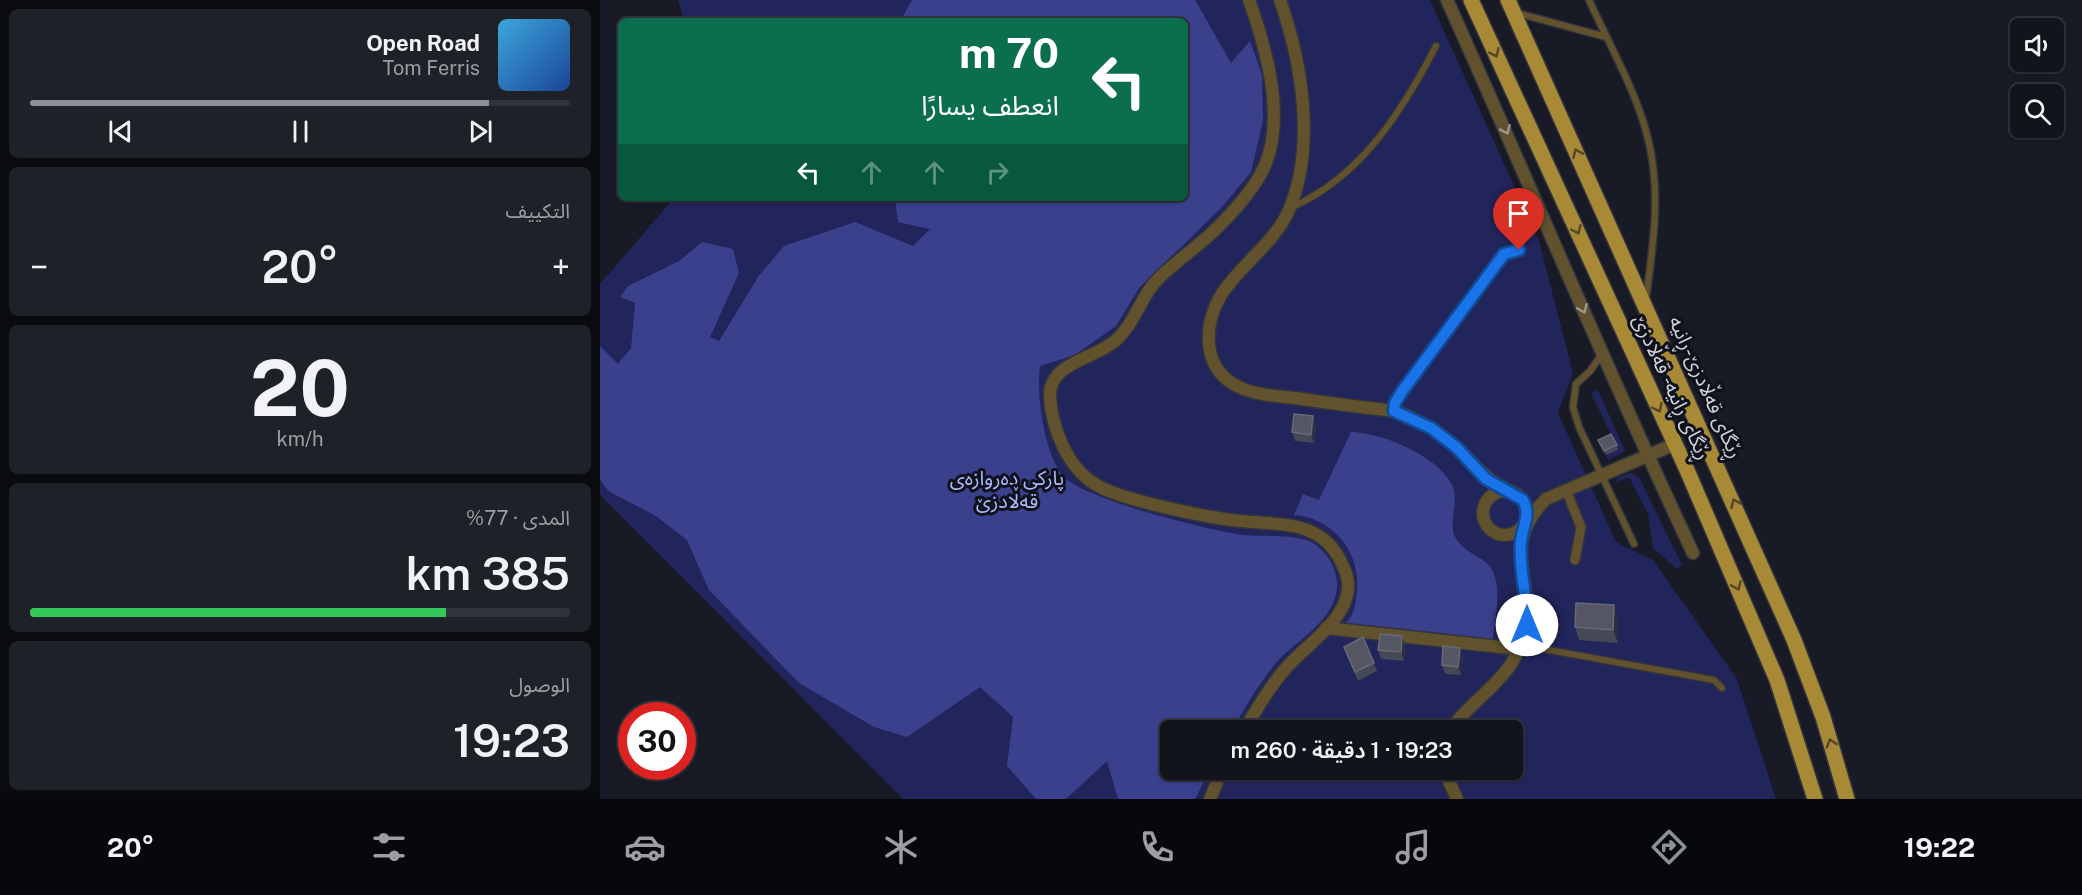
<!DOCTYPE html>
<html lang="ar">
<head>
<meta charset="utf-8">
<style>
	body { margin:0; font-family:"Public Sans","Noto Sans Arabic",sans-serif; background:#1f2129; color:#f1f3f6; direction:rtl; height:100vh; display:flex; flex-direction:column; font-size:22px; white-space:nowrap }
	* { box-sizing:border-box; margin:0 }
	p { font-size:20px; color:#9c9ea3 }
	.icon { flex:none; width:33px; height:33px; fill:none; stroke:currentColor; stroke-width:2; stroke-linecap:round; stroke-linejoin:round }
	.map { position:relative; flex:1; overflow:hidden; direction:ltr }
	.drawer { display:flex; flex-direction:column; gap:9px; padding:9px; background:#0a0b0f; width:600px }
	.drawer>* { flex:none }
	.top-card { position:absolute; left:18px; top:18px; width:570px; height:183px; border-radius:9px; box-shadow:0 2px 4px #0004,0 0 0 2px #31333b; direction:rtl; background:#0b6e4f; color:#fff; overflow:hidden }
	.fabs { position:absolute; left:1410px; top:18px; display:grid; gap:12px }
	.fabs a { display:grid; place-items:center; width:54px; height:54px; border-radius:9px; background:#12141c; box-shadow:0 2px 4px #0004,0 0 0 2px #31333b; font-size:30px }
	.speed { position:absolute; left:18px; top:702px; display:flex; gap:12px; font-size:30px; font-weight:700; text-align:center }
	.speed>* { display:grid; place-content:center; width:78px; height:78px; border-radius:50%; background:#12141c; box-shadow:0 2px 4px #0004,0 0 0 2px #31333b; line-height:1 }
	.speed .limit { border:9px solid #d22; background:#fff; color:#111 }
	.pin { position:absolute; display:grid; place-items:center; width:51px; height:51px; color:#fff; margin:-62px -26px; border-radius:50% 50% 50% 0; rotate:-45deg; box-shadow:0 0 6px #0007 }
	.pin .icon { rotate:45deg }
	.me { position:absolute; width:66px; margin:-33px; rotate:0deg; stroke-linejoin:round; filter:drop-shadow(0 0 4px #0008) }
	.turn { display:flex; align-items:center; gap:21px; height:126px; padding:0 30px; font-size:27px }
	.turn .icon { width:78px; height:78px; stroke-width:2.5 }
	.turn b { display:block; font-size:42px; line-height:51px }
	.lanes { display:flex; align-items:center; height:57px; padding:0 30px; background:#0003; justify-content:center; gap:30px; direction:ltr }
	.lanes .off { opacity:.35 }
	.big { font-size:45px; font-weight:600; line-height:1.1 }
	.drawer .card { flex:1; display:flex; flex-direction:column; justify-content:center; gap:9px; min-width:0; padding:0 21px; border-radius:9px; background:#1f2129 }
	.drawer .dial { align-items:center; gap:0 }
	.dial b { font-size:78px; line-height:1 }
	.song { display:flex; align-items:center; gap:18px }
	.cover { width:72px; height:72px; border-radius:9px; background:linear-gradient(135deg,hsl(200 70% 55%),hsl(220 70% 35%)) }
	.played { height:6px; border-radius:3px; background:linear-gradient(90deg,#8c9099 85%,#31333b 85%) }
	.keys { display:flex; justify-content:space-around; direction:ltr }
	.heat { display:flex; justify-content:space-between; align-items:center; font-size:33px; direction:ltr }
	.charge { height:9px; border-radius:4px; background:linear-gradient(90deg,#34c759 77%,#31333b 0) }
	.trip { position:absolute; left:560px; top:720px; width:363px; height:60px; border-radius:9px; background:#12141c; box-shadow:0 2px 4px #0004,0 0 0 2px #31333b; font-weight:600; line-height:60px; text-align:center; direction:rtl }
	.dock { display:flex; height:96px; justify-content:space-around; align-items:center; background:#07080b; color:#9c9ea3 }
	.dock .icon { width:42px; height:42px }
	.dock .current { color:#8c9099 }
	.dock b { font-size:27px; color:#f1f3f6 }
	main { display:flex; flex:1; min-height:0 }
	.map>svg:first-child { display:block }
	.green { fill:#22245c; fill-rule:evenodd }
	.forest { fill:#3b408d }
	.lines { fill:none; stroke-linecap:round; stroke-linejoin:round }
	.service-casing { stroke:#32343f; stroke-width:9 }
	.pedestrian-casing { stroke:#32343f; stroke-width:12 }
	.minor-casing { stroke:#32343f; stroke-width:15 }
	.primary-casing { stroke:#32343f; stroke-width:18 }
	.service { stroke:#61522d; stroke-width:6 }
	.pedestrian { stroke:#61522d; stroke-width:9 }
	.minor { stroke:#61522d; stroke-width:12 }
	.primary { stroke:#a88936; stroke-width:15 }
	.wall { fill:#454855 }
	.shaded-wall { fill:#2d303c }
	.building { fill:#545763; stroke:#686a76; stroke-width:1.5 }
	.oneway { stroke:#544728 }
	.oneway2 { stroke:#9e988c }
	.route-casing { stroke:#114b97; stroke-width:15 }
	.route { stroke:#1a73e8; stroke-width:10 }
	.labels { text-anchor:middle; stroke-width:6; stroke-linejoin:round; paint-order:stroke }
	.street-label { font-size:20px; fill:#d0d2da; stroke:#0f111c }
	.park-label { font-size:20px; fill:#aeb9fb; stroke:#0f111c }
</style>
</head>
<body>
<main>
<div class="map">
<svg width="1482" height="799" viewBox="0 0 1482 799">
	<rect width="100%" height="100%" fill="#181a26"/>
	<path class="green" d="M78,0H830L939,241L973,373L958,413L1016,542L1053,560L1137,679L1176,799H303L0,495V284L74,198H585V21H84ZM570,730H912V770H570Z
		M998,390L1025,451L1008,460L1006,455L1018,449L991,393Z
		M1031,473L1039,477L1082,565L1077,569L1053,548L1048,514L1029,477L1017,482L1016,478Z"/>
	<path class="forest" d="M312,0H595L631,63L650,41L662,75L663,121L651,172L622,207L539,288L516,326L475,355L440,366C436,395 444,451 462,475C481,499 609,530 642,535C663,537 686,534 706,540C723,545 738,567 737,586C735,622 698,638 677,662C660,681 645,708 632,730H570V770H610L595,799H518L507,761L466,799H436L407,766L413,717L380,687L307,737L274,727L199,683L109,590L87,540L56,516L8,491L0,479V346L18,364L31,348L35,303L20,297L28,286L79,261L102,242L133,249L139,273L110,337L119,341L158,277L184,246L255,222L313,246L330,229L298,222L295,198H585V21H271L302,18Z
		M751,432C781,432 841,457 853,487C859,503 848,521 855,537C861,548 873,554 883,560C906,576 895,616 893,639L746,623C753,615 755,608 756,598C764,557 736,518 694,515L703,494L719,500Z"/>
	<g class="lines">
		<defs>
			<path id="service" d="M989,0C1010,46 1038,94 1049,143C1061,194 1053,247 1046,298
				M917,13L1006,37
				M690,208C760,178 802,112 836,46
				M1002,354L990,371L976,384L973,407L979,427L1034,544
				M794,411L795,403L803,390L904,254L919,250
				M921,645L1114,680L1122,688"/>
			<path id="pedestrian" d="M966,490L981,527L975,560"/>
			<path id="minor" d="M680,0C702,63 716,146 689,210C674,244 641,264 621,295C603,326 602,368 637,386C654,395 676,396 695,398C728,403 761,407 794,411C817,419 840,432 858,449C876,466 888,482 912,492
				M847,0C930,184 1007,371 1093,553
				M883 513a22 22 0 1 1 44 0a22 22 0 1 1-44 0Z
				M726,628L919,649
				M644,730C657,709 669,687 686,668C705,646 740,625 747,595C750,583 747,574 742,564C723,520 681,525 641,521C610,518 519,500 495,484C467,467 452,428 450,397C448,363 494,359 515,341C536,323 541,294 561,276C579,259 600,245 618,227C635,210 657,186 666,163C685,113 666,48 649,0
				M850,730C872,699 909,681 922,642C941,585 895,550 946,499L1075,444
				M844,770L857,799
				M610,799L622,770"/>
			<path id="primary" d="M871,0L1087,470L1177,680L1215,799
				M908,0L1194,640L1223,717L1247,799"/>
		</defs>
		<use href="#service" class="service-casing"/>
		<use href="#pedestrian" class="pedestrian-casing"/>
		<use href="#minor" class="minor-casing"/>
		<use href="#primary" class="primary-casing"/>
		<use href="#service" class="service"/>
		<use href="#pedestrian" class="pedestrian"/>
		<use href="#minor" class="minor"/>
		<use href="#primary" class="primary"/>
	</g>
	<path class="wall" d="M713,416L716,425L714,443L695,441L692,432Z
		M998,440L1017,445L1018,450L1006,455Z
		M1018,618V643L979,640L975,627Z
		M802,636L805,645L804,661L781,659L778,650Z
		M744,647L774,663L777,671L758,681Z
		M860,648L863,656L861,675L845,674L842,665Z"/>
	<path class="shaded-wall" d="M713,416L716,425L714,443L711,435Z
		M1014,605L1018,618V643L1013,630Z
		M802,636L805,645L804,661L801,652Z
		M860,648L863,656L861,675L858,667Z"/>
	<path class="building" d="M694,414L713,416L711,435L692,432Z
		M1011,434L1017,445L1004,451L998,440Z
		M976,603L1014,605L1013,630L975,627Z
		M780,634L802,636L801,652L778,650Z
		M763,637L774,663L755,672L744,647Z
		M843,646L860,648L858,667L842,665Z"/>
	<defs><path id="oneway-chevron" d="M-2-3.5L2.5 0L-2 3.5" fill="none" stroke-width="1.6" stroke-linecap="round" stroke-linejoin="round" transform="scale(1.5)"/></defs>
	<g class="oneway">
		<use href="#oneway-chevron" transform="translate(895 53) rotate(65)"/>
		<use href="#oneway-chevron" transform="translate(977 153) rotate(-114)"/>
		<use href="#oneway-chevron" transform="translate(977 230) rotate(65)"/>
		<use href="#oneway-chevron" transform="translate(1058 408) rotate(65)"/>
		<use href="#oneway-chevron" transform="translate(1135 503) rotate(-114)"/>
		<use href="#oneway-chevron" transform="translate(1137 586) rotate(67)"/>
		<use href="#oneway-chevron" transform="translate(1231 743) rotate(-107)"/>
	</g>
	<g class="oneway2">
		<use href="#oneway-chevron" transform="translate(906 130) rotate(66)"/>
		<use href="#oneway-chevron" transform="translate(983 309) rotate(67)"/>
	</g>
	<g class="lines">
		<defs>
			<path id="route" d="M919,250L904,254L803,390L795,403L794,411L831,428L856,447L886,479L923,500C931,515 923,525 921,541C918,568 928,597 927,625"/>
		</defs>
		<use href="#route" class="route-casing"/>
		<use href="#route" class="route"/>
	</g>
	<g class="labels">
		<g class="street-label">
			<text transform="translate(1072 387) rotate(65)" y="7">ڕێگای ڕانیە - قەڵادزێ</text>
			<text transform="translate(1106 387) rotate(66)" y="7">ڕێگای قەڵادزێ-ڕانیە</text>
		</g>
		<g class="park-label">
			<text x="407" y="485">پارکی دەروازەی<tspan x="407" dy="23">قەڵادزێ</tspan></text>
		</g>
	</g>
</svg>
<div class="fabs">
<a><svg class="icon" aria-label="sound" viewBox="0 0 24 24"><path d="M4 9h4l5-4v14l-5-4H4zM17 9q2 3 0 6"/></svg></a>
<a><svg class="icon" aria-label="search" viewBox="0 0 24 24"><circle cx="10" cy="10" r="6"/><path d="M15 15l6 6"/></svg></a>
</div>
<div class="speed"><div class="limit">30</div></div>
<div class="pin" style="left:919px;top:250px;background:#d93025"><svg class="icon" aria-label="arrive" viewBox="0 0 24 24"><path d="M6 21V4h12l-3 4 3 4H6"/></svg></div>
<svg class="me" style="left:927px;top:625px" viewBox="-20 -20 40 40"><circle r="19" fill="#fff"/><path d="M0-13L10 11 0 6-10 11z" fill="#1a73e8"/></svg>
<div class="trip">19:23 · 1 دقيقة · 260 m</div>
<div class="top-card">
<div class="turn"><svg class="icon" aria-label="left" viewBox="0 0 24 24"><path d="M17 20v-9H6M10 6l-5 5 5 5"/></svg><div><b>70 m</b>انعطف يسارًا</div></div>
<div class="lanes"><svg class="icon" aria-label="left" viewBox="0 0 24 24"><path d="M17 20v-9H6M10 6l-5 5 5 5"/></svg><svg class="icon off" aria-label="ahead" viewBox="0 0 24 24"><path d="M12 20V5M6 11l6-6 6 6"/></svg><svg class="icon off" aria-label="ahead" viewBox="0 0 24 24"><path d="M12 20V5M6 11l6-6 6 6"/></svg><svg class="icon off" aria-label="right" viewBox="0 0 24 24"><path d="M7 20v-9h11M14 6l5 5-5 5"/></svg></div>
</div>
</div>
<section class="drawer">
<div class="card">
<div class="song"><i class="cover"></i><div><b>Open Road</b><p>Tom Ferris</p></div></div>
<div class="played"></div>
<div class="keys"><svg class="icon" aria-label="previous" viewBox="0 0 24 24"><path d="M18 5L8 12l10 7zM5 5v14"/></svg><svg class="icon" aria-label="pause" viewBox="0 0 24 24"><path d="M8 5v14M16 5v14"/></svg><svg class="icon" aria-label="next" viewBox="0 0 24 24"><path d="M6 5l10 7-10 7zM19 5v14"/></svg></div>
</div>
<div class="card"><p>التكييف</p>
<div class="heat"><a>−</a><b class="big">20°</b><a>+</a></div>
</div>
<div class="card dial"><b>20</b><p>km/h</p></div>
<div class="card"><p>المدى · 77%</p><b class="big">385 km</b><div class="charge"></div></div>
<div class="card"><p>الوصول</p><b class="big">19:23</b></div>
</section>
</main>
<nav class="dock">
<b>19:22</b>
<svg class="icon current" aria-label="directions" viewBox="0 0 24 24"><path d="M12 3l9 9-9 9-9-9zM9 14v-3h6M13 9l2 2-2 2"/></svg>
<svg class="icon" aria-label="music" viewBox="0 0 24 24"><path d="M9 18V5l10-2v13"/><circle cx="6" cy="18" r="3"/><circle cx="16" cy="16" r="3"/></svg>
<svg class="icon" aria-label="phone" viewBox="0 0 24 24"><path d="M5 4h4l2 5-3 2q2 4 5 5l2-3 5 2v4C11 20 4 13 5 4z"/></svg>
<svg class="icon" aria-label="climate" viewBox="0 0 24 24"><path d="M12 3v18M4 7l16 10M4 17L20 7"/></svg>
<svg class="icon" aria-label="car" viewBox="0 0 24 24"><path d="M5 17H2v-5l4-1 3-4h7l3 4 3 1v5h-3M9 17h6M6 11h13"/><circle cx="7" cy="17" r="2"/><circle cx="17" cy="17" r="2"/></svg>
<svg class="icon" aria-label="filters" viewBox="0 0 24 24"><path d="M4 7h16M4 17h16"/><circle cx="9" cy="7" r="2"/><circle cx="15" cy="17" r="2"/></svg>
<b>20°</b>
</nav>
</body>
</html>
